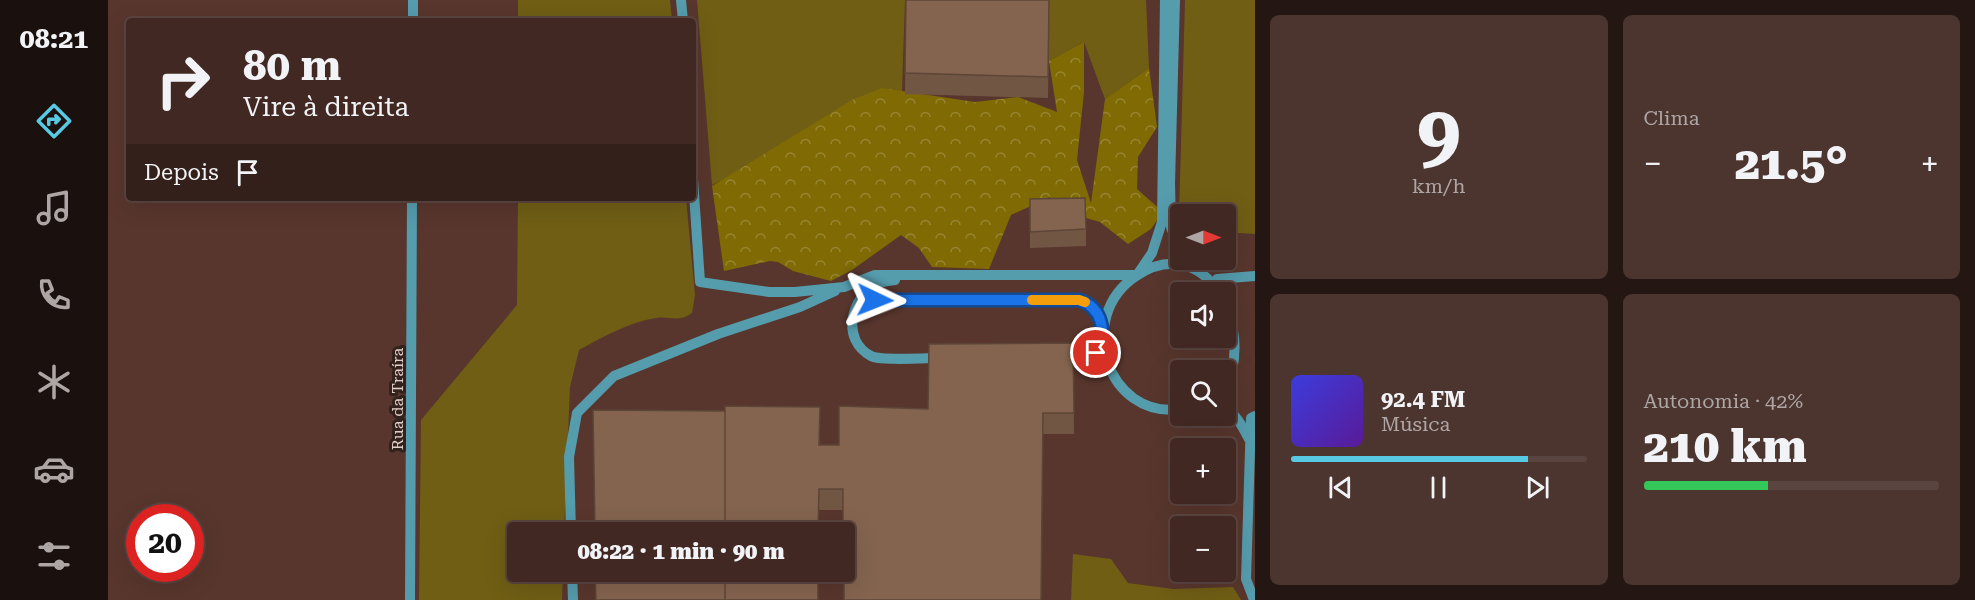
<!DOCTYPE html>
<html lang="pt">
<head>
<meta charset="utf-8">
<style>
	body { margin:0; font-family:"Roboto Serif",serif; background:#4c342f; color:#f1f3f6; height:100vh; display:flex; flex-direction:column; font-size:22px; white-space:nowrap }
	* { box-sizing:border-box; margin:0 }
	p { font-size:20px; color:#aea6a5 }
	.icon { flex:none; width:33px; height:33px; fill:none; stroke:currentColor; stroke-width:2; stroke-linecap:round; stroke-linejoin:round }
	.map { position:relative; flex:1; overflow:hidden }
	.side { display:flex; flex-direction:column; gap:15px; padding:15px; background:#241613; width:720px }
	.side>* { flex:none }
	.banner { position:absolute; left:18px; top:18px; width:570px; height:183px; border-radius:6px; box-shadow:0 6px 24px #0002,0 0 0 2px #5a4440; background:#422822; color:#f1f3f6; overflow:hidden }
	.needle { width:39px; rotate:90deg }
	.controls { position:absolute; left:1062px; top:204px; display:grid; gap:12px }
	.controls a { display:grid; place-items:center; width:66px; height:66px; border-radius:6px; background:#422822; box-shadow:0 6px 24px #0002,0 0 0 2px #5a4440; font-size:30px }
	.speed { position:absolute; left:18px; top:504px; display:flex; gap:12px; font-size:30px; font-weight:700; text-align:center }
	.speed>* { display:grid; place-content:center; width:78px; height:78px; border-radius:50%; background:#422822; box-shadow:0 6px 24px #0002,0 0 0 2px #5a4440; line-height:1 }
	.speed .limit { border:9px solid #d22; background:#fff; color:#111 }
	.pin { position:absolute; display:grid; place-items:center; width:51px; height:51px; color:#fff; margin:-26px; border:3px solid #fff; border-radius:50%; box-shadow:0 2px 6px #0007 }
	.me { position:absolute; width:66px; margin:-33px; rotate:92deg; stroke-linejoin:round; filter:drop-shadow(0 0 4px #0008) }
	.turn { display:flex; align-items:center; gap:21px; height:126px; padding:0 18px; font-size:27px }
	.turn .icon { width:78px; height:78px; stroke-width:2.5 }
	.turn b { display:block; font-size:42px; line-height:51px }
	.then { display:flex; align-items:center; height:57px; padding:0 18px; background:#0003; gap:12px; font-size:22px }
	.big { font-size:45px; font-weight:800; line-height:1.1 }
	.side .card { flex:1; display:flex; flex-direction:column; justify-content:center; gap:9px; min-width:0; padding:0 21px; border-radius:9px; background:#4c342f }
	.side .dial { align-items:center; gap:0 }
	.dial b { font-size:78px; line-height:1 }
	.song { display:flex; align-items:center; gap:18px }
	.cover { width:72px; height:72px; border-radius:9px; background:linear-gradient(135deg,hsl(240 70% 55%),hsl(270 70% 35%)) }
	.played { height:6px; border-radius:3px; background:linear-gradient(90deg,#57c9e2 80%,#5a4440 80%) }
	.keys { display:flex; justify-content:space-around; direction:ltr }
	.heat { display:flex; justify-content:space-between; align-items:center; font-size:33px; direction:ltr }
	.charge { height:9px; border-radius:4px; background:linear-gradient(90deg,#34c759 42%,#5a4440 0) }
	.side .tiles { flex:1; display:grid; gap:15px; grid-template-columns:repeat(2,1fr) }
	.trip { position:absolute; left:399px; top:522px; width:348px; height:60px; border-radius:6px; background:#422822; box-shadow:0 6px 24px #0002,0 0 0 2px #5a4440; font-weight:800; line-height:60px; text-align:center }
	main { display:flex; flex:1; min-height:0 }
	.tab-bar { display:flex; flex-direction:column; width:108px; justify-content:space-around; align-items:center; background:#1a100e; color:#aea6a5 }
	.tab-bar .icon { width:42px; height:42px }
	.tab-bar .current { color:#57c9e2 }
	.tab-bar b { font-size:27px; color:#f1f3f6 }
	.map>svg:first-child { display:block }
	.green { fill:#705e15 }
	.forest { fill:url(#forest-crowns) }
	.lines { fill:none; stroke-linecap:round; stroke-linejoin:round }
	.minor { stroke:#559cad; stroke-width:10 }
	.wall { fill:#725644 }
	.shaded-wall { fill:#5c4637 }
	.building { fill:#84644f; stroke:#5c4637; stroke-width:1.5 }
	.route-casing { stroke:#114b97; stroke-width:15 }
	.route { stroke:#1a73e8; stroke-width:10 }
	.slow { stroke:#f59e0b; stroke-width:10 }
	.labels { text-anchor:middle; stroke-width:6; stroke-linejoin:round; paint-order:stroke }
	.street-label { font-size:16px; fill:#e3cdc7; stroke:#32221e }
</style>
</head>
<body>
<main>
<nav class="tab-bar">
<b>08:21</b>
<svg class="icon current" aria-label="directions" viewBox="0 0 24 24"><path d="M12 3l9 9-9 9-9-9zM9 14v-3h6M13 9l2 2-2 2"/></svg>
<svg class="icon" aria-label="music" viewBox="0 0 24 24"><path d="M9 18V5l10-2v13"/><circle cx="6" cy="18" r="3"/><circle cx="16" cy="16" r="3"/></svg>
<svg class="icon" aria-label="phone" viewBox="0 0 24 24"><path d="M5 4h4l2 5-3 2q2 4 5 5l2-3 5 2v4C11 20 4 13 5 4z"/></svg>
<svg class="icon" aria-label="climate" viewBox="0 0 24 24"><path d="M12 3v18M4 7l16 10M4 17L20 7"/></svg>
<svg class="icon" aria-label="car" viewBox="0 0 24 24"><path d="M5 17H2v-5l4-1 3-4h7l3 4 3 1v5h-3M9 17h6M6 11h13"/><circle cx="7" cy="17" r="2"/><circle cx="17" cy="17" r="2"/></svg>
<svg class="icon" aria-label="filters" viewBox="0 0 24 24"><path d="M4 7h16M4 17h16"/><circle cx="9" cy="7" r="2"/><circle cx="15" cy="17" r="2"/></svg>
</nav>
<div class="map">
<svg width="1147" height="600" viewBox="0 0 1147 600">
	<defs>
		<pattern id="forest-crowns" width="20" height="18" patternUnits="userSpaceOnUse" patternTransform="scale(1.5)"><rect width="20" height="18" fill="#7f6a04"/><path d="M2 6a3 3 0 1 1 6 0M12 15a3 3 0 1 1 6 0" fill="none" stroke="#978533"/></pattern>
	</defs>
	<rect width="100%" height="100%" fill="#58362d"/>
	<path class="green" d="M410,0H562L564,21H410Z
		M589,0H797L794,91L604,185Z
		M941,0H1038L1041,68L997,99L976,42L941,61Z
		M1077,0H1147V234L1131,233L1118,237V214H1072V219L1071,217Z
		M410,198H578L587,295L584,313C570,323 563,316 548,318C521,322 495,337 471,350L462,387L456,532H410V572H455L454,600H311L313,420L409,305Z
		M965,554L1003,559L1020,583L1065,589L1125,587L1133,600H963Z"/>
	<path class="forest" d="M976,42V92L969,160L983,203L997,99L1041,68L1049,127L1030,157L1029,189L1055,212L1043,229L1020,244L992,222L961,213L942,197L903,215L881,269L824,267L811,248L793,235L744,270L723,281L685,271L670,262L662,261L616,271L604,186L744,100L774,88L867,102L910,97L949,112L941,61Z"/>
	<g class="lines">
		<path class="minor" d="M573,0L575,21
			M1067,0L1062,183L1063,227L1072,252
			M305,21V0
			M585,179L592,282L661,292H687L736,287L767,275H1029L1044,253L1054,222L1057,0
			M1109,279L1147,276
			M787,280C782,281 774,281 769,284C742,298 733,340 763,356C772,361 819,358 833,358
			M750,304L767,300H971C997,308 1005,351 977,358C971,360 961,358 954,358
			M1072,409C999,419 966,317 1028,276C1098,230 1147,325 1118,388
			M1118,409C1129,415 1135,428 1141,439
			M463,532L461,457L469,413L506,376L610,334L692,307L727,291
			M464,572L465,600
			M302,600L304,198
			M1146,600L1138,579L1143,418L1147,416"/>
	</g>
	<path class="wall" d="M798,0H941L940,98L797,94Z
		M922,199L978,229V246L922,248Z
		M965,343L966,434H935L735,510H711L617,411L712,428V445H731L820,409Z"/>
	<path class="shaded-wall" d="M712,407V428L711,466V445Z"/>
	<path class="building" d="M798,0H941L940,77L797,73Z
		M977,198L978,229L922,232V199Z
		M965,343L966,413H935L933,600H736V532H735V489H711L710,532H617V406L712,407L711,445H731V406L820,409L821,344Z
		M485,410L617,411V532H487Z
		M487,572H617V600H488Z
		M617,572H710V600H617Z"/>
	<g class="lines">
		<defs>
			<path id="route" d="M767,300H971C994,307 1000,333 988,353"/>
		</defs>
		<use href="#route" class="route-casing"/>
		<use href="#route" class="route"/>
		<path class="slow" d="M924,300H971L977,302"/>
	</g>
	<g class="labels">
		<g class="street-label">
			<text transform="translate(289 399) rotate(-90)" y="6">Rua da Traíra</text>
		</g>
	</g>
</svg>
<div class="controls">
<a><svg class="needle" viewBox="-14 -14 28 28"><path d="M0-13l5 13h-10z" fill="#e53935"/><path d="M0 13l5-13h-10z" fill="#aea6a5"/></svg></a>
<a><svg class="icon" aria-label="sound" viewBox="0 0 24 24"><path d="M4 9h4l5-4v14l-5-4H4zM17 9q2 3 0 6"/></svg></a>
<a><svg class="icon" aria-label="search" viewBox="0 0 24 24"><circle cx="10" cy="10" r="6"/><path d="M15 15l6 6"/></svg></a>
<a>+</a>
<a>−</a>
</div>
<div class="speed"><div class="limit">20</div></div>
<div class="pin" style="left:988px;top:353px;background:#d93025"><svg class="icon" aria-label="arrive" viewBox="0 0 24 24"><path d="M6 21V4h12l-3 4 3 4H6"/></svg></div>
<svg class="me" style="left:767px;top:300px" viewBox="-20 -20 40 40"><path d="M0-17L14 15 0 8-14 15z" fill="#1a73e8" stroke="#fff" stroke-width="4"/></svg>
<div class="trip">08:22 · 1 min · 90 m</div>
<div class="banner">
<div class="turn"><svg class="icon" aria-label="right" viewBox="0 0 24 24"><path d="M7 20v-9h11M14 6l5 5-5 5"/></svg><div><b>80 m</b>Vire à direita</div></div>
<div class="then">Depois<svg class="icon" aria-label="arrive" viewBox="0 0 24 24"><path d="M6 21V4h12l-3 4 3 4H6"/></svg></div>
</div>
</div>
<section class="side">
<div class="tiles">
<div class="card dial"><b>9</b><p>km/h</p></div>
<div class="card"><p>Clima</p>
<div class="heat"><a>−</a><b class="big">21.5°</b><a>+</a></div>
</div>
<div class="card">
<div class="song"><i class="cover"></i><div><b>92.4 FM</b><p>Música</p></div></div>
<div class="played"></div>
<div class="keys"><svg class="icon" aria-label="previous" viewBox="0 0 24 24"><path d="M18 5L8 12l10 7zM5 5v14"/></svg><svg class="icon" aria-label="pause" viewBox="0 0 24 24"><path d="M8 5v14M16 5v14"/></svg><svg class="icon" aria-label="next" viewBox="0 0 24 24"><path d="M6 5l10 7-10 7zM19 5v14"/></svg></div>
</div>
<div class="card"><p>Autonomia · 42%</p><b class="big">210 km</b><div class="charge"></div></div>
</div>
</section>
</main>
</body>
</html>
